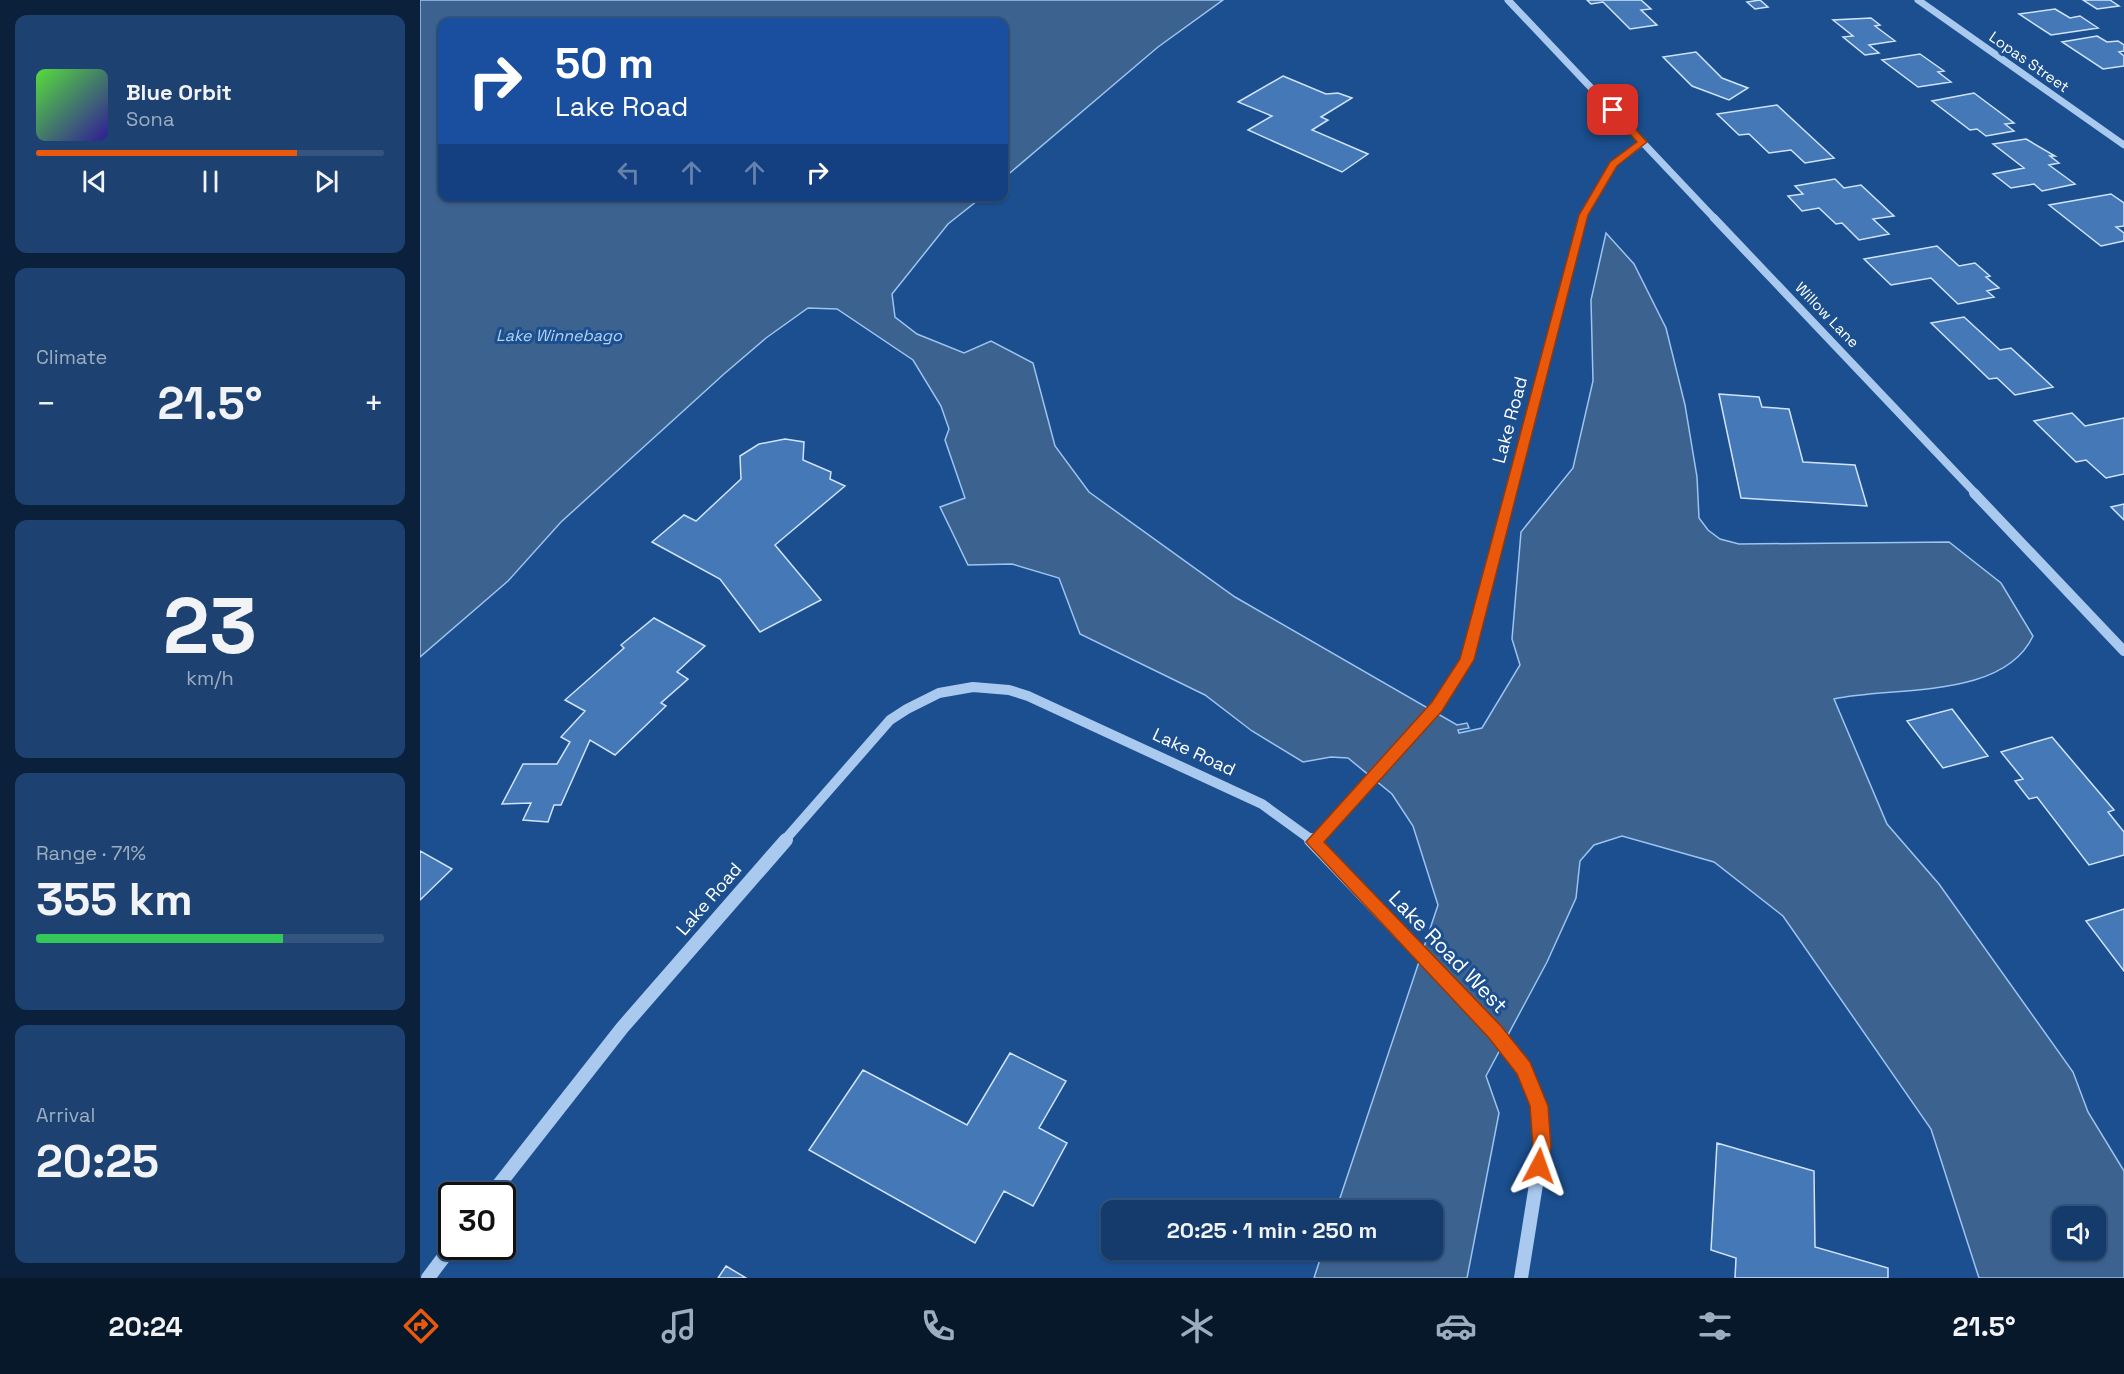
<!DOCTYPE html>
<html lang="en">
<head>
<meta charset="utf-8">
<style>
	body { margin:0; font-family:"Space Grotesk",sans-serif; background:#1d4271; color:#f1f3f6; height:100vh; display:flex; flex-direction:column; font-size:22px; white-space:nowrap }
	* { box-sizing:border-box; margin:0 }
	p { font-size:20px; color:#9dadc1 }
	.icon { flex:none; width:33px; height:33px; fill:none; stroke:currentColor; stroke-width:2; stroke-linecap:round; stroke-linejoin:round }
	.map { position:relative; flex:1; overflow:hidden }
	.sheet { display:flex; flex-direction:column; gap:15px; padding:15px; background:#0b203b; width:420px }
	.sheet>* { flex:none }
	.top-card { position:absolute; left:18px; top:18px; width:570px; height:183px; border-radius:12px; box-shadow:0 2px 4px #0004,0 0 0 2px #33557e; background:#1a4fa0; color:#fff; overflow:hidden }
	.tools { position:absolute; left:1632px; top:1206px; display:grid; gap:12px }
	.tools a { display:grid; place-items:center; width:54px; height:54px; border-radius:12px; background:#143b6b; box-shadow:0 2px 4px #0004,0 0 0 2px #33557e; font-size:30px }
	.speed { position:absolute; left:18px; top:1182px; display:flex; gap:12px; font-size:30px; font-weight:700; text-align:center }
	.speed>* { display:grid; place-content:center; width:78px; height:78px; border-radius:50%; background:#143b6b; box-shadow:0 2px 4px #0004,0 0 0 2px #33557e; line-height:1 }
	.speed .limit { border:3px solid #111; border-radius:9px; background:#fff; color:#111 }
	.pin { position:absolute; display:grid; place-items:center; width:51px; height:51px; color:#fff; margin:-26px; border-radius:12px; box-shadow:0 3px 9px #0006 }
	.me { position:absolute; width:66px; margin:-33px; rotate:4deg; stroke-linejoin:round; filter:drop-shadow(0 0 4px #0008) }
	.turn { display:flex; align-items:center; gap:21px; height:126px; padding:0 18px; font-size:27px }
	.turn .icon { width:78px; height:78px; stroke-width:2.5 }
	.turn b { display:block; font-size:42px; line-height:51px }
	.lanes { display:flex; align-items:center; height:57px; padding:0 18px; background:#0003; justify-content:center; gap:30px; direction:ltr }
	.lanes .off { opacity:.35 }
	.big { font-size:45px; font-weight:700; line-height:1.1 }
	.sheet .widget { flex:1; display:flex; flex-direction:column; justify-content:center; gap:9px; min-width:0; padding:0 21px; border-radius:12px; background:#1d4271 }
	.sheet .dial { align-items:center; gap:0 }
	.dial b { font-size:78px; line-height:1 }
	.song { display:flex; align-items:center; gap:18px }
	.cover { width:72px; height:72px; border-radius:9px; background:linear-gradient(135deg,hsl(110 70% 55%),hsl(250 70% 35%)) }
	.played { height:6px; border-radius:3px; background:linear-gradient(90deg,#ea580c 75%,#33557e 75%) }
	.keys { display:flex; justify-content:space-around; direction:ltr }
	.heat { display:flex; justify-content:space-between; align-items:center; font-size:33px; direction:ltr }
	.charge { height:9px; border-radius:4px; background:linear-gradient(90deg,#34c759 71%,#33557e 0) }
	.trip { position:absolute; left:681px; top:1200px; width:342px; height:60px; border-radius:12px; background:#143b6b; box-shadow:0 2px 4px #0004,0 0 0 2px #33557e; font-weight:700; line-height:60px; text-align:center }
	.tab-bar { display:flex; height:96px; justify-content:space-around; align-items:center; background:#08182b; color:#9dadc1 }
	.tab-bar .icon { width:42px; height:42px }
	.tab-bar .on { color:#ea580c }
	.tab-bar b { font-size:27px; color:#f1f3f6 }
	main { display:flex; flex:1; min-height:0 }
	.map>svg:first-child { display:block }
	.water { fill:#3c6290; stroke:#9cc4f0; stroke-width:1.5; fill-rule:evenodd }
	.building { fill:#4478b7; stroke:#cfe3fa; stroke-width:1.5 }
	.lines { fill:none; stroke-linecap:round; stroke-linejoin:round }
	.minor-far3 { stroke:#a9c9ee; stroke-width:7 }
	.minor-far2 { stroke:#a9c9ee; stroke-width:8 }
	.minor-far1 { stroke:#a9c9ee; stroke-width:10 }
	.minor { stroke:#a9c9ee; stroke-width:14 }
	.route { fill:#ea580c; stroke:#983908; stroke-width:1.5 }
	.labels { text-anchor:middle; stroke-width:6; stroke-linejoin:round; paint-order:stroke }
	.far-street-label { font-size:15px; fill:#fff; stroke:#1b4f8f }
	.far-water-label { font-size:16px; font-style:italic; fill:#b5d3f5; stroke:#1b4f8f }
	.street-label { font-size:18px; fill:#fff; stroke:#1b4f8f }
	.near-street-label { font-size:21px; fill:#fff; stroke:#1b4f8f }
</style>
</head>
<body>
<main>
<section class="sheet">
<div class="widget">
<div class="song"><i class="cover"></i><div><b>Blue Orbit</b><p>Sona</p></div></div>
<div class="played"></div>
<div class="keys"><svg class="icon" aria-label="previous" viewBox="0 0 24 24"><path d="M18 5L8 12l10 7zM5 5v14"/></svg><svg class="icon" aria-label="pause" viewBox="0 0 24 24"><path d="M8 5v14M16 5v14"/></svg><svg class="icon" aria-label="next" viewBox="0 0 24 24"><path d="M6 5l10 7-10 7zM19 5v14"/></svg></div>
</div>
<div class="widget"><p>Climate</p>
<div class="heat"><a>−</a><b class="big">21.5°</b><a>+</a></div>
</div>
<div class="widget dial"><b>23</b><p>km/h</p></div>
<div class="widget"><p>Range · 71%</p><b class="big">355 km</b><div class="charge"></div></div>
<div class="widget"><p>Arrival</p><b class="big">20:25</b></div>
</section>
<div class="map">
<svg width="1704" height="1278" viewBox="0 0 1704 1278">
	<rect width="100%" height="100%" fill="#1b4f8f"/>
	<path class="water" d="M0,0H803L738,47L584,178V22H22V196L562,197L528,224L472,294L475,317L497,334L544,353L571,341L613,363L635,446L669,492L815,597L1037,725L1047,723L1049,728L1038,730L1039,733L1062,728L1100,665L1092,639L1101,532L1153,468L1173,381L1171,300L1186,233L1214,264L1246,328L1265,405L1277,477L1279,518L1288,530L1300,539L1319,544L1529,542L1581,583L1613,636C1583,700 1473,686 1414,699L1467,824L1519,884L1653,1072L1668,1112L1704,1171V1278H1559L1511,1129L1363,916L1294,862L1202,836L1174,845L1160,861L1156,898L1127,962L1066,1076L1079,1113L1047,1278H894L903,1250H1012V1210H916L1018,905L993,826L972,794L928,758L911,757L883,762L832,731L785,695L660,634L639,578L592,564L548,565L520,507L545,498L525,440L529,429L521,406L493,360L417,309L388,308L346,338L304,374L141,522L88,581L0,657ZM1642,1216H1676V1250H1642Z"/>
	<path class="building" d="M1167,0H1221L1231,9L1221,10L1237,25L1210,29L1183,2L1171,4Z
		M1340,0L1348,7L1335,9L1327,2Z
		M1663,0H1690L1699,6L1677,9Z
		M1635,9L1650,18L1660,16L1678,28L1631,35L1599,14Z
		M1451,18L1460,25L1455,26L1475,41L1449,45L1459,53L1445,55L1423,37L1433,36L1413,20Z
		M1677,36L1687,42L1698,41L1704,45V51L1699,52L1704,56V66L1683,69L1642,42Z
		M1276,52L1302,78L1328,88L1309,100L1272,86L1243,57Z
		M1500,54L1524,71L1518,72L1531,82L1498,87L1462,60Z
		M863,76L906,94L918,93L932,98L901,117L908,120L892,130L948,154L922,172L828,130L852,116L818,102Z
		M1554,93L1594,123L1585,124L1594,131L1566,136L1557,129L1550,130L1512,101Z
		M1357,105L1414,158L1385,163L1371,150L1349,153L1329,134L1319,135L1297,114Z
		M1606,139L1635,156H1630L1639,163L1629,165L1655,184L1622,191L1614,184L1591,188L1573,174L1604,168L1573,144Z
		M1415,179L1424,188L1441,185L1474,216L1453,219L1469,234L1439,240L1422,223L1416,224L1399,208L1382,211L1368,196L1383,194L1375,186Z
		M1691,194L1704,203V226L1696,227L1704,233V241L1681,246L1629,205Z
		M1517,246L1539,266L1555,263L1570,276L1566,277L1579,288L1567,291L1574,297L1538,304L1511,278L1471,285L1444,259Z
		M1544,317L1580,350L1591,348L1633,387L1595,395L1577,378L1569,379L1511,323Z
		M1299,394L1339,397L1342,407L1369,409L1383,462L1435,465L1447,506L1321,498Z
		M1652,413L1665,426L1704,418V474L1686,478L1666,460L1656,462L1614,421Z
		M365,439L384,442L383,460L411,472L410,479L425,486L355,545L401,600L340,632L300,579L232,542L264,515L276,521L321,479L320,456L339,444Z
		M1704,504V520L1691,507Z
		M234,618L285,646L257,672L268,679L241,703L246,706L195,755L170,740L141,805H134L128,822L103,820L111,803L82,804L103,764H137L150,742L141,737L165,711L145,700L204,648L201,645Z
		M1532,709L1568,756L1523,768L1487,721Z
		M1632,737L1694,810L1688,812L1704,832V855L1669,865L1617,797L1609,799L1595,781L1603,779L1581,752Z
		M0,851L32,869L0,900Z
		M1704,909V971L1666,921Z
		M590,1053L646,1081L619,1128L647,1143L613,1206L584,1191L555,1243L389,1150L443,1070L547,1125Z
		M1297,1143L1394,1171L1395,1247L1468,1268V1278H1315L1316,1258L1291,1250Z
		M306,1266L326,1278H298Z"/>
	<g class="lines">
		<path class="minor-far3" d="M1088,0L1295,219
			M1498,0L1704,145
			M1162,219L1193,164L1223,142"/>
		<path class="minor-far2" d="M1294,218L1556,494
			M1090,494L1162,218"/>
		<path class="minor-far1" d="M1554,493L1704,651
			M364,841L470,720L487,709L519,693L553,687L589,690L608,696L842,804L893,841
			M895,841L1017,707L1047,660L1091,493"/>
		<path class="minor" d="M891,840L1075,1032L1104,1068L1119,1106L1122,1147L1101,1278
			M894,842L896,840
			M70,1196L202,1028L366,840
			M8,1278L32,1246"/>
	</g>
	<path class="route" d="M1190,108H1196L1227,142L1197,166L1168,215L1054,660L1022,711L904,842L1081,1026L1110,1062L1128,1106L1131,1147L1126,1173L1119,1176L1113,1173L1110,1166L1113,1147L1110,1106L1097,1074L1069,1038L886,842L1012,702L1040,659L1159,215L1190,162L1217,142L1190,112Z"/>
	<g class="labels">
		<g class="far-street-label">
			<text transform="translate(1609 62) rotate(35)" y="5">Lopas Street</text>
			<text transform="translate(1407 315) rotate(46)" y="5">Willow Lane</text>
		</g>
		<g class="far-water-label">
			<text x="139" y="341">Lake Winnebago</text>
		</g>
		<g class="street-label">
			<text transform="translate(1090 420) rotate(-75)" y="6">Lake Road</text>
			<text transform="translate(774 752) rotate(25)" y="6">Lake Road</text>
			<text transform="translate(289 899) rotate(-49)" y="6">Lake Road</text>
		</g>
		<g class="near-street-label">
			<text transform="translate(1028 952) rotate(46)" y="7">Lake Road West</text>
		</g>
	</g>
</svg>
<div class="tools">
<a><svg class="icon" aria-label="sound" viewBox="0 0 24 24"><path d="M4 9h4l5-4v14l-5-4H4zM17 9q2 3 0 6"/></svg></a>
</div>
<div class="speed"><div class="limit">30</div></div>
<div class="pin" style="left:1193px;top:110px;background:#d93025"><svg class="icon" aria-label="arrive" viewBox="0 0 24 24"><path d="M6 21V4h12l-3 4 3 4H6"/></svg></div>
<svg class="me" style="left:1119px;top:1166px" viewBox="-20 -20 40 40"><path d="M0-17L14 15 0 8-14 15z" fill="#ea580c" stroke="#fff" stroke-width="4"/></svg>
<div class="trip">20:25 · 1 min · 250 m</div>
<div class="top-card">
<div class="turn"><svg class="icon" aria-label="right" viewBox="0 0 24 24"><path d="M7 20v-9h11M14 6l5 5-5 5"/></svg><div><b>50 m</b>Lake Road</div></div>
<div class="lanes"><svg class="icon off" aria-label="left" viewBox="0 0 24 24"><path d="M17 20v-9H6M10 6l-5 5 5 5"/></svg><svg class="icon off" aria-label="ahead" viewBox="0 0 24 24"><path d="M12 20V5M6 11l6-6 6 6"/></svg><svg class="icon off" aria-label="ahead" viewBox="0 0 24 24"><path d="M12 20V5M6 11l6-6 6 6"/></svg><svg class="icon" aria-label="right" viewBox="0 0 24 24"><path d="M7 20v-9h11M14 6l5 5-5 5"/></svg></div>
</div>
</div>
</main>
<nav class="tab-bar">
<b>20:24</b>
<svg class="icon on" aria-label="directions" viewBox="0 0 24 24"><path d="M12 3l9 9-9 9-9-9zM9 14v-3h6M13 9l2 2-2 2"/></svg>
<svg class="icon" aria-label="music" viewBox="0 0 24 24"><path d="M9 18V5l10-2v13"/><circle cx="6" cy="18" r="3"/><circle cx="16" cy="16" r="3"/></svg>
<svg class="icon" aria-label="phone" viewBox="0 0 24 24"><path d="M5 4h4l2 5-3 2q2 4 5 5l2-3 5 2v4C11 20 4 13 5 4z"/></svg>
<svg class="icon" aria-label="climate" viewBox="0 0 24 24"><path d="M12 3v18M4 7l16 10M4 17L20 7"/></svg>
<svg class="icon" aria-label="car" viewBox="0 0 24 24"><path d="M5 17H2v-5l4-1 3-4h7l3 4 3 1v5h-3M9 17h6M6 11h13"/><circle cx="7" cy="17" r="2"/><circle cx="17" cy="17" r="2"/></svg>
<svg class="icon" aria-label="filters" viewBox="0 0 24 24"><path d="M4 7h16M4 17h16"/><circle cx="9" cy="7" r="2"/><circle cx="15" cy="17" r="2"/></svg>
<b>21.5°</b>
</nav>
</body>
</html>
